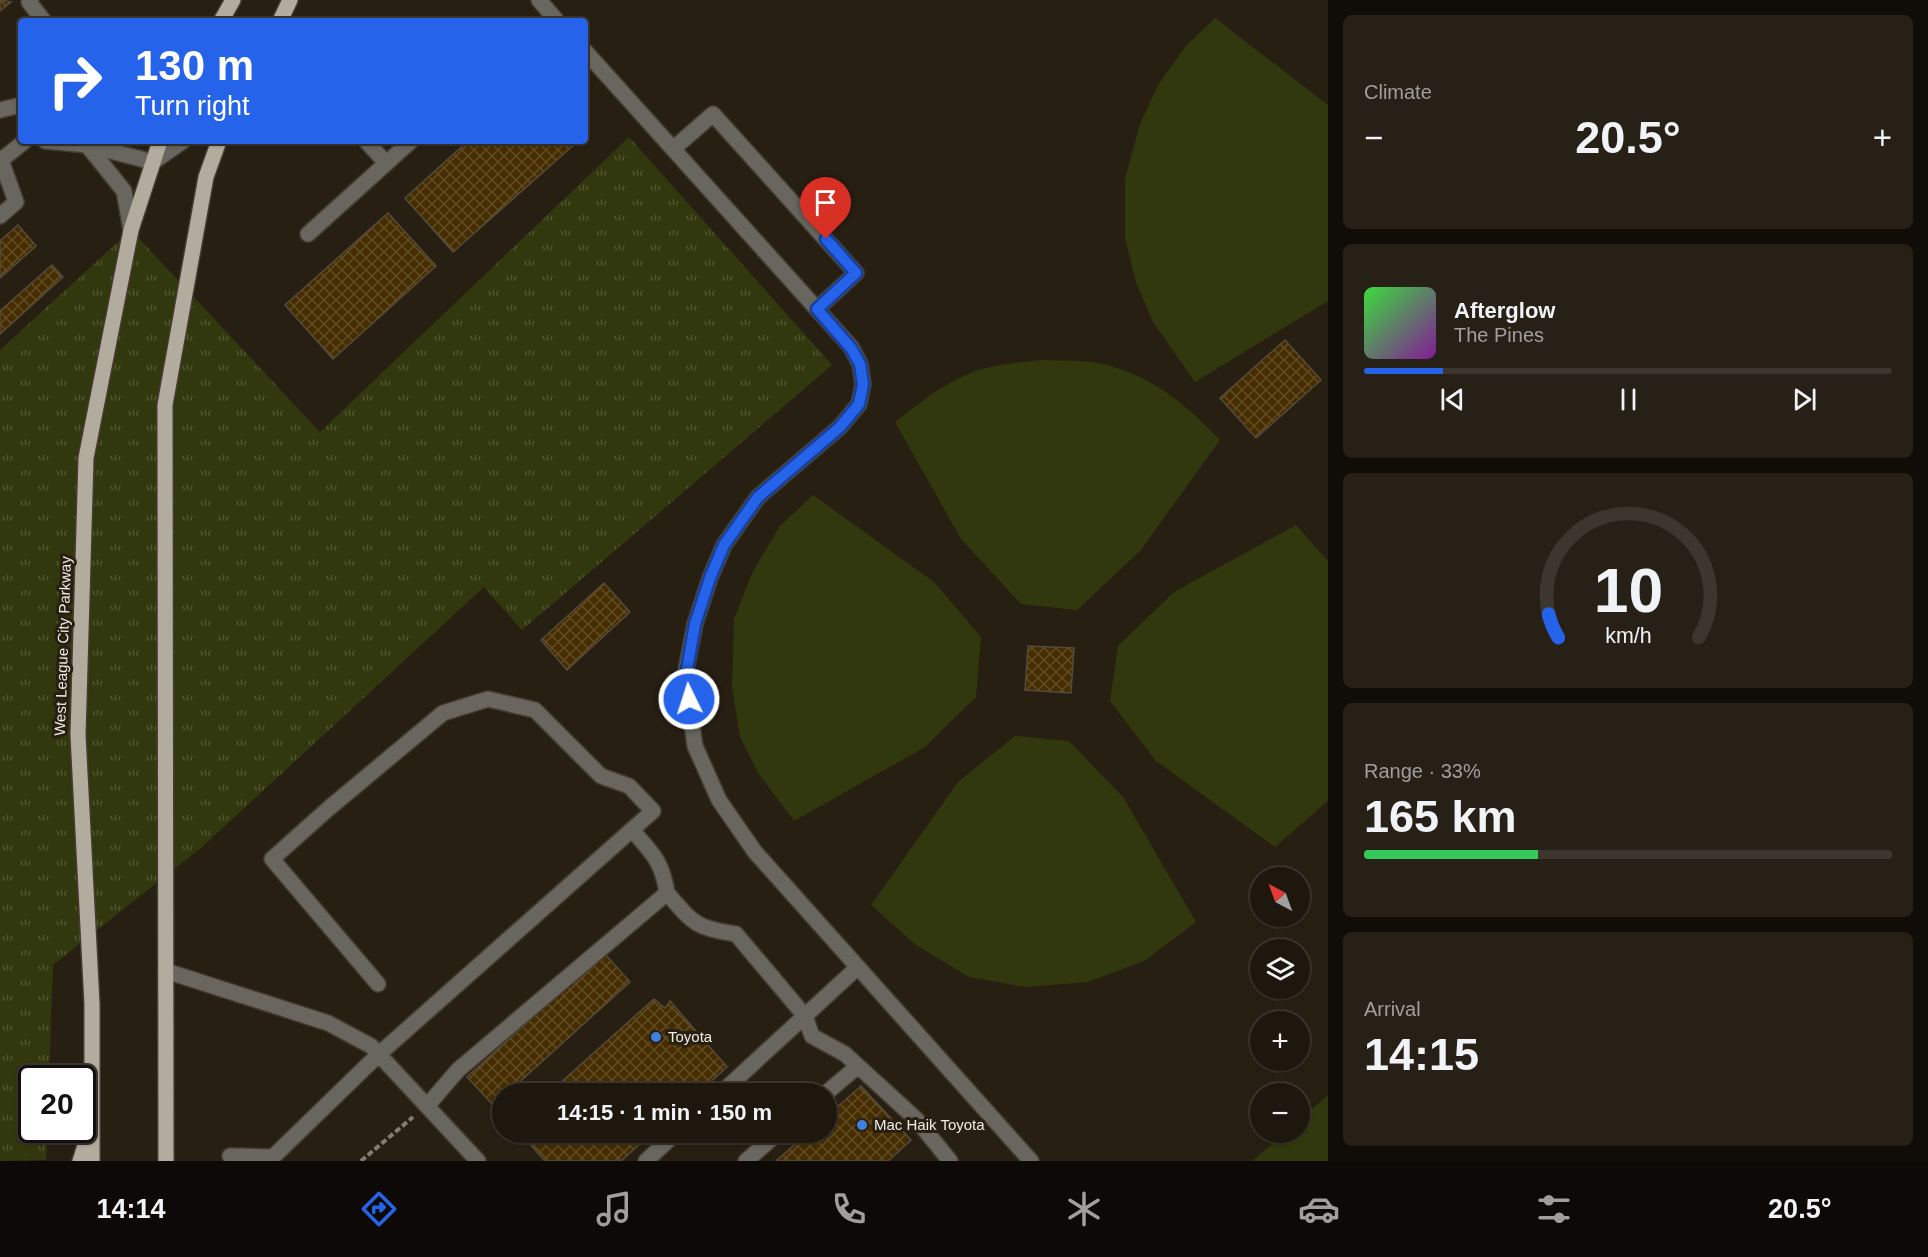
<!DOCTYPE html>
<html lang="en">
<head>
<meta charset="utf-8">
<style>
	body { margin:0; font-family:Helvetica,sans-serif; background:#262017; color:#f1f3f6; height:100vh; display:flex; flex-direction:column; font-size:22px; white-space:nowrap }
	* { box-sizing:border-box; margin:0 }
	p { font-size:20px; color:#a19f9e }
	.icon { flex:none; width:33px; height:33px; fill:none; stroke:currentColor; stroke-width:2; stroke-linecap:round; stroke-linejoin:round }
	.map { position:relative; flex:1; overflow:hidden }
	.side { display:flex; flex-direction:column; gap:15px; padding:15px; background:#100d08; width:600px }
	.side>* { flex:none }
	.banner { position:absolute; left:18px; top:18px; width:570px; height:126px; border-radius:6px; box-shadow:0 2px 4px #0004,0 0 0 2px #3c362e; background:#2563eb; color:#fff; overflow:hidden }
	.needle { width:39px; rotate:319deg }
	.controls { position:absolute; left:1250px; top:867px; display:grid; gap:12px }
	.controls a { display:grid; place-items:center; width:60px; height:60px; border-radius:50%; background:#1e170e; box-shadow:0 2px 4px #0004,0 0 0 2px #3c362e; font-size:30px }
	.speed { position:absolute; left:18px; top:1065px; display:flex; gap:12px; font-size:30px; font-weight:700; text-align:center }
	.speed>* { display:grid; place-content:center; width:78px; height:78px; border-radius:50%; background:#1e170e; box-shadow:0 2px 4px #0004,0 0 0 2px #3c362e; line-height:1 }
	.speed .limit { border:3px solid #111; border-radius:9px; background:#fff; color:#111 }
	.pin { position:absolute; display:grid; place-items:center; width:51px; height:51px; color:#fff; margin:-62px -26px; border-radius:50% 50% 50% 0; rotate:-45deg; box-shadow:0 0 6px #0007 }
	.pin .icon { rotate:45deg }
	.me { position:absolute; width:66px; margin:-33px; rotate:356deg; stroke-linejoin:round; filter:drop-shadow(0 0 4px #0008) }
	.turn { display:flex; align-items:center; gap:21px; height:126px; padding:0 18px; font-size:27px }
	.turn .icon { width:78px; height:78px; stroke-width:2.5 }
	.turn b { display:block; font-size:42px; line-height:51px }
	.big { font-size:45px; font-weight:800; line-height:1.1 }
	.side .tile { flex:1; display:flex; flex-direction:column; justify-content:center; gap:9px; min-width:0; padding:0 21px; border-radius:9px; background:#262017 }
	.side .dial { align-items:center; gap:0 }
	.dial svg { height:156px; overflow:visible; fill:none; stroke:#3c362e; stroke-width:7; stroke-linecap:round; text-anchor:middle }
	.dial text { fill:#f1f3f6; stroke:none }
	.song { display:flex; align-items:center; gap:18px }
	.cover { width:72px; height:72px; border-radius:9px; background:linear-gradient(135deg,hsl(120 70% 55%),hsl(290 70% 35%)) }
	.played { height:6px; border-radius:3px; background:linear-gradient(90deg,#2563eb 15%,#3c362e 15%) }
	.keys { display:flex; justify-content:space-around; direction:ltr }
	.heat { display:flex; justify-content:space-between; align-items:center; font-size:33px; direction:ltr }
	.charge { height:9px; border-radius:4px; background:linear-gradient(90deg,#34c759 33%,#3c362e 0) }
	.trip { position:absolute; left:492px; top:1083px; width:345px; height:60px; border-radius:30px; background:#1e170e; box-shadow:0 2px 4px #0004,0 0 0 2px #3c362e; font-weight:800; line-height:60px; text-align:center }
	.dock { display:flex; height:96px; justify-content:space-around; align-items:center; background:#0c0906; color:#a19f9e }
	.dock .icon { width:42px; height:42px }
	.dock .active { color:#2563eb }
	.dock b { font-size:27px; color:#f1f3f6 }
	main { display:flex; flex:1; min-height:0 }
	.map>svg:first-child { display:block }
	.grass { fill:url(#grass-tufts) }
	.pitch { fill:#32380d }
	.building { fill:url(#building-cross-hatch); stroke:#544b3d; stroke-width:1.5 }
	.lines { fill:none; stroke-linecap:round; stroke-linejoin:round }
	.minor-casing { stroke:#443c30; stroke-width:18 }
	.major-casing { stroke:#443c30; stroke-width:18 }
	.path { stroke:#847c72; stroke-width:4; stroke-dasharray:6 3; stroke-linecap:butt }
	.minor { stroke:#68665f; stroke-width:15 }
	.major { stroke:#b1ac9d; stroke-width:15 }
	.route-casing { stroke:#184099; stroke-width:15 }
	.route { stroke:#2563eb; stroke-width:10 }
	.shop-dot { fill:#3f7fe0; stroke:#281f13; stroke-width:2 }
	.labels { text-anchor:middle; stroke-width:6; stroke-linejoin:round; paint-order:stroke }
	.street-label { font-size:15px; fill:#f1ebe3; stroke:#281f13 }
	.poi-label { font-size:15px; fill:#f1ebe3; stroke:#281f13; text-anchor:start }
</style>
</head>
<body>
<main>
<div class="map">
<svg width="1328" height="1161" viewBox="0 0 1328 1161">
	<defs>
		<pattern id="grass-tufts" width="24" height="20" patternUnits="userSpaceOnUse" patternTransform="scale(1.5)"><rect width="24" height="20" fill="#32380d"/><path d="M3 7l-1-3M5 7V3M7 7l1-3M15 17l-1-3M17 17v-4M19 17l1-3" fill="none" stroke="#505530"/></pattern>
		<pattern id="building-cross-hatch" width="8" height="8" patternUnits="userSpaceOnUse" patternTransform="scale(1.5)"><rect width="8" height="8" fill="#462d00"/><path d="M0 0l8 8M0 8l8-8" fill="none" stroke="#614c25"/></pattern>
	</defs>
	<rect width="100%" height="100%" fill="#281f13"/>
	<path class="grass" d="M629,137L832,365L522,630L484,587L202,847L53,965L49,1078H32V1130H47L46,1160L0,1161V350L131,230L320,432Z"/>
	<path class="pitch" d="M1215,18L1328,105V301L1195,382L1153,322L1136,282L1125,239V179L1140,124L1158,85L1185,47Z
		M1041,360C1064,361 1092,359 1114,367C1159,381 1188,407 1220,440L1140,551L1077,610L1021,604L961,539L895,422C917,405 938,387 964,376C987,365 1015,363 1041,360Z
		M813,495L934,582L981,637L976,697L925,747L794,821L759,774L740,737L732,687L734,619L753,571L780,526Z
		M1296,525L1328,561V801L1275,847L1156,761L1110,701L1118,646L1174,592Z
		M1015,736L1069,741L1123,797L1196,922L1144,961L1088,982L1025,987L969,977L916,945L871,905L958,782Z
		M1328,1095V1161H1252L1285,1133L1299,1132V1120Z"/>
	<path class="building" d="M0,0L11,2L0,11Z
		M468,141L577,142L453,252L405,198Z
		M388,213L436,266L333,359L285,305Z
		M18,225L36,246L0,278V241Z
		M52,265L63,277L0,334V311Z
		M1285,340L1321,380L1256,438L1220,398Z
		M604,583L630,612L567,670L541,640Z
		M1028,646L1074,648L1071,693L1025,690Z
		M604,953L630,982L506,1094H502V1097L493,1105L467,1077Z
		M654,999L665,1008L670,1001L727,1067L697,1094H548Z
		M861,1086L911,1140L888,1161H776L809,1132H826V1117Z
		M519,1132H653L621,1161H545Z"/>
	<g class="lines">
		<defs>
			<path id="minor" d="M31,0L29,2L44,21
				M539,0L557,21
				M585,51L851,347L860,364L863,384L859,404L840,427L758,497L724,545L710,578L695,624L685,675L695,746L719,800L755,852L1031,1161
				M0,110L21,105
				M45,141L87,145L153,162L183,141
				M366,141L386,163
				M87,145L124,191L131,230
				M673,149L713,114L856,273L817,309
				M0,161L25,141
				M0,216L16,202L1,160
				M308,234L411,141
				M632,830C653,854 662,861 667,893
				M166,971L328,1023L371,1046L478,1161
				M720,1094L858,967
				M825,1094L858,1066
				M427,1106L458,1070L667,893C693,923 695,928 736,934L805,1016L812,1036L845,1054L858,1066L916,1119L950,1161
				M230,1156L273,1157L378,1055L653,811L629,786L601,776L535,710L488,699L443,713L328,809L272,859L378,984
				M646,1161L677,1132
				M746,1161L779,1132"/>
			<path id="major" d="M221,21L233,0
				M280,21L290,0
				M80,1161L88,1136
				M92,1161V1004L78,735L86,458L131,230L160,141
				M166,1161L165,405L206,177L219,141"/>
		</defs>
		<use href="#minor" class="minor-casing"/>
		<use href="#major" class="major-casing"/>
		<path class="path" d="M361,1161L413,1117"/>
		<use href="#minor" class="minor"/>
		<use href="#major" class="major"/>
	</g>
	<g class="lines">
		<defs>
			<path id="route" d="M689,699L686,675L695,624L710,578L724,545L758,497L840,427L859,404L863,384L860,364L851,348L817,309L856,273L826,239"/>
		</defs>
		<use href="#route" class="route-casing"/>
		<use href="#route" class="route"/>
	</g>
	<g class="shop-dot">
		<circle cx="656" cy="1037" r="6"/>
		<circle cx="862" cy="1125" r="6"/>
	</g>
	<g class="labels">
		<g class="street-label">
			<text transform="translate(63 646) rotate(-88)" y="5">West League City Parkway</text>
		</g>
		<g class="poi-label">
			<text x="668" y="1042">Toyota</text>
			<text x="874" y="1130">Mac Haik Toyota</text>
		</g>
	</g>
</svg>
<div class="controls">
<a><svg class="needle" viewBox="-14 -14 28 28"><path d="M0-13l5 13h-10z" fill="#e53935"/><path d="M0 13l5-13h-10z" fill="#a19f9e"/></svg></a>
<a><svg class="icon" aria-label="layers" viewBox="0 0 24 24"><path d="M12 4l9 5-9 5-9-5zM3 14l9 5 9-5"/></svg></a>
<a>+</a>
<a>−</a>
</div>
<div class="speed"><div class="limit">20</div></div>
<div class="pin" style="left:826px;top:239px;background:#d93025"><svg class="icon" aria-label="arrive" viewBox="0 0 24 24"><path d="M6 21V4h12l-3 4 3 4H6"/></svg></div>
<svg class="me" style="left:689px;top:699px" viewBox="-20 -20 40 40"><circle r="17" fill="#2563eb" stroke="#fff" stroke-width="3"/><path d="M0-11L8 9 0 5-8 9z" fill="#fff"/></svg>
<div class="trip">14:15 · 1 min · 150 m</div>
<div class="banner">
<div class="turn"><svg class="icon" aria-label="right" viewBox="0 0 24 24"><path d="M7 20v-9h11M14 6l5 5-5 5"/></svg><div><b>130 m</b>Turn right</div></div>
</div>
</div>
<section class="side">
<div class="tile"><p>Climate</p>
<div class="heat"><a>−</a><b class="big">20.5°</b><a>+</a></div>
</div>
<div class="tile">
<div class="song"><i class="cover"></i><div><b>Afterglow</b><p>The Pines</p></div></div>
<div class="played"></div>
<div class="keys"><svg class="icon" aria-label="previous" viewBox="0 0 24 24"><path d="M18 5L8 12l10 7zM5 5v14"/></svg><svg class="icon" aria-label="pause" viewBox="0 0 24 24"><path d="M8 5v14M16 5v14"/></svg><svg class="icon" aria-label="next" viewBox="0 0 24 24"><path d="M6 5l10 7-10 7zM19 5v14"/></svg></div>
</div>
<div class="tile dial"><svg viewBox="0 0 100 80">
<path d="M14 69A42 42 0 1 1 86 69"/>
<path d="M14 69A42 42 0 0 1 9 57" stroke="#2563eb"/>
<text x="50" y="56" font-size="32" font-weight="700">10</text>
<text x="50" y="72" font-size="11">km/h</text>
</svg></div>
<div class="tile"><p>Range · 33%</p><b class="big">165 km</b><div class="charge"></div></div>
<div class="tile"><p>Arrival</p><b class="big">14:15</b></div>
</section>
</main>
<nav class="dock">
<b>14:14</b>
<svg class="icon active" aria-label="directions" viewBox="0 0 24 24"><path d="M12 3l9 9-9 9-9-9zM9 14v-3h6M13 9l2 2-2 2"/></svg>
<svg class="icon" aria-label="music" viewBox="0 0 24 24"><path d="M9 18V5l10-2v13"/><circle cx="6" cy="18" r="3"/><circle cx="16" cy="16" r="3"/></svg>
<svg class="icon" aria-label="phone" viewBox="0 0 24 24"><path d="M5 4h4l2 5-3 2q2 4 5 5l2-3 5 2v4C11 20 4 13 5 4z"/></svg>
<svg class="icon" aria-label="climate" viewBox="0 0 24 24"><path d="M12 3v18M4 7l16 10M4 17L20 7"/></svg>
<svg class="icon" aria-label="car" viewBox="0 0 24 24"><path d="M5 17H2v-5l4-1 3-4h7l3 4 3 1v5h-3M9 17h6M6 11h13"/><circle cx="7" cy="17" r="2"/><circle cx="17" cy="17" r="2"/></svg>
<svg class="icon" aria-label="filters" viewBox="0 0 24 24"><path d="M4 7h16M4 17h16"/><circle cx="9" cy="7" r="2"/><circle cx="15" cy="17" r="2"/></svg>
<b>20.5°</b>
</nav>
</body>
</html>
